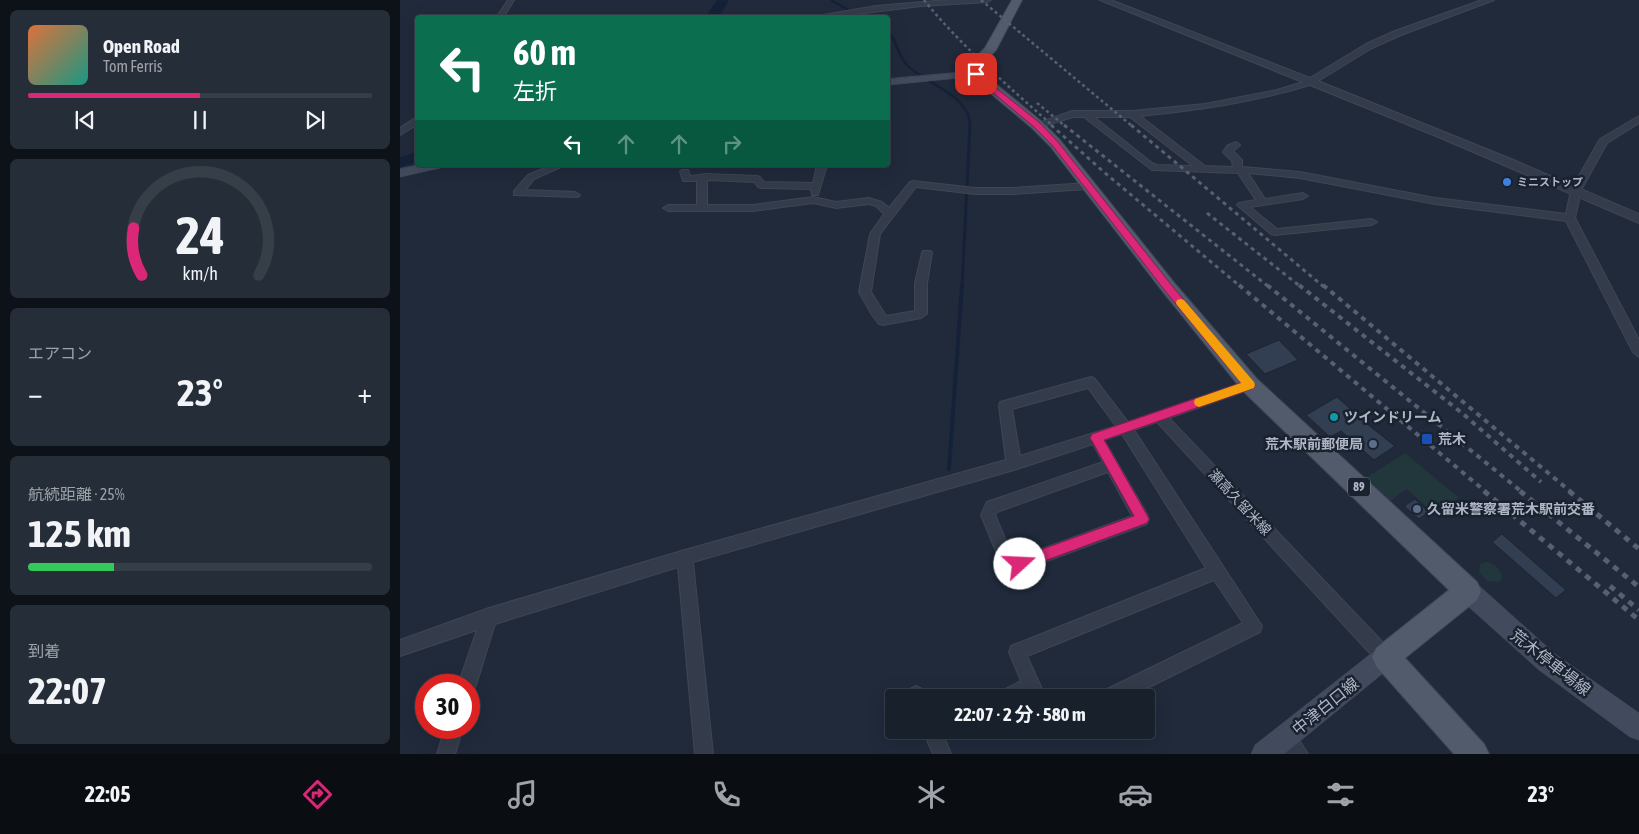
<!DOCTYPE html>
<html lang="ja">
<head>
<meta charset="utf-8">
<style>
	body { margin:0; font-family:"Asap Condensed","Noto Sans JP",sans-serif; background:#252d38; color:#f1f3f6; height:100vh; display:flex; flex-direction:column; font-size:19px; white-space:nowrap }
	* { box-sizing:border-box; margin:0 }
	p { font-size:16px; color:#9fa3a9 }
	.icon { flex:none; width:28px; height:28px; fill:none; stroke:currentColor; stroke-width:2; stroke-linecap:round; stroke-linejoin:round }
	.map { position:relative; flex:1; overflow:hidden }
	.details { display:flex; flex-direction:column; gap:10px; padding:10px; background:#0d1218; width:400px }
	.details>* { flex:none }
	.banner { position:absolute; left:15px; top:15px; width:475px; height:152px; border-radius:5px; box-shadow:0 5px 20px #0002,0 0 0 1px #363e48; background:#0b6e4f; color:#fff; overflow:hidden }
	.speed { position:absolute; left:15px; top:674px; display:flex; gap:10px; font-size:25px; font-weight:700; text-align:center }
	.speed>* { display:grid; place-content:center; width:65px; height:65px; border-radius:50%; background:#18202c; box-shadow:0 5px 20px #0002,0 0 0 1px #363e48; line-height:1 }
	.speed .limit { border:8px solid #d22; background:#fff; color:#111 }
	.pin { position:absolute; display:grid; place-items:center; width:42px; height:42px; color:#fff; margin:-21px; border-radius:10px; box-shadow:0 2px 8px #0006 }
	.me { position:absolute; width:55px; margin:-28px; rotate:70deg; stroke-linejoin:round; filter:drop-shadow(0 0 4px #0008) }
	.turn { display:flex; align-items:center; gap:18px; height:105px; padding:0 15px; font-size:22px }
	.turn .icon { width:65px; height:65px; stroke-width:2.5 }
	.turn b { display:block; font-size:35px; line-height:42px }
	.lanes { display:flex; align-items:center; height:48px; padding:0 15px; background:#0003; justify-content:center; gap:25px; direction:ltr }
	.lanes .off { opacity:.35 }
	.big { font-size:38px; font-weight:700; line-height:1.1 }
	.details .tile { flex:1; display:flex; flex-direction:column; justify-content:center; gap:8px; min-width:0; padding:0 18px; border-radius:8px; background:#252d38 }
	.details .dial { align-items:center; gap:0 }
	.dial svg { height:130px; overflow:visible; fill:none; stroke:#363e48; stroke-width:7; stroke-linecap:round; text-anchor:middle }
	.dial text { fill:#f1f3f6; stroke:none }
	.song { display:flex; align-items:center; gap:15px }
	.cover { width:60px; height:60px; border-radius:8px; background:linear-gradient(135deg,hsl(20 70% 55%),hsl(170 70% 35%)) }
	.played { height:5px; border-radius:2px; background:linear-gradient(90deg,#db2777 50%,#363e48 50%) }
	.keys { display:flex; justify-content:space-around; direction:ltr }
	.heat { display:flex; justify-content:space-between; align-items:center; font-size:28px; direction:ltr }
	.charge { height:8px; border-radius:4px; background:linear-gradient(90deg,#34c759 25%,#363e48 0) }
	.trip { position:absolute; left:485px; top:689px; width:270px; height:50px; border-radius:5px; background:#18202c; box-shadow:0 5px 20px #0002,0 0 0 1px #363e48; font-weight:700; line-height:50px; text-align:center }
	.tabs { display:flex; height:80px; justify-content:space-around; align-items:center; background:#0a0d12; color:#9fa3a9 }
	.tabs .icon { width:35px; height:35px }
	.tabs .on { color:#db2777 }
	.tabs b { font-size:22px; color:#f1f3f6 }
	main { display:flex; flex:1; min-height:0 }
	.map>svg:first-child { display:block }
	.green { fill:#22373c }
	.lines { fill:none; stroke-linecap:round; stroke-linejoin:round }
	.stream-far2 { stroke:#142138; stroke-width:2.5 }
	.stream-far1 { stroke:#142138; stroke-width:3 }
	.stream { stroke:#142138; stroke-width:4 }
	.river { fill:#142138; fill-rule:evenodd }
	.building { fill:#323e52; stroke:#1c2431 }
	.minor-casing { stroke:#3e4654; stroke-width:2 }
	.tertiary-casing { stroke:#3e4654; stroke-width:2 }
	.secondary-casing { stroke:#3e4654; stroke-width:1 }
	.primary-casing { stroke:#3e4654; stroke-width:2 }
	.minor { fill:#343c4b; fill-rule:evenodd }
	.tertiary { fill:#343c4b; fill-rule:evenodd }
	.secondary { fill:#424b5e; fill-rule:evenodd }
	.primary { fill:#525b6b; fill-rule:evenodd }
	.rail-far3 { stroke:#566072; stroke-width:2.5; stroke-dasharray:3 3; stroke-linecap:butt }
	.rail-far2 { stroke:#566072; stroke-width:3; stroke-dasharray:4 4; stroke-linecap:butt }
	.rail-far1 { stroke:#566072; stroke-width:4; stroke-dasharray:5 5; stroke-linecap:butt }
	.rail { stroke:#566072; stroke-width:5; stroke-dasharray:6 6; stroke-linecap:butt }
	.route { fill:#db2777; stroke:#8e194d }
	.slow { fill:#f59e0b }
	.shop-dot { fill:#3f7fe0; stroke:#1a222f; stroke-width:2 }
	.culture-dot { fill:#0f9aa8; stroke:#1a222f; stroke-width:2 }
	.transit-dot { fill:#1a4fb4; stroke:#1a222f; stroke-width:2 }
	.service-dot { fill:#5c6f8a; stroke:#1a222f; stroke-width:2 }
	.labels { text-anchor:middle; stroke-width:5; stroke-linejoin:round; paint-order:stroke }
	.far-poi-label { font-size:11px; font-weight:bold; fill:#afb7c7; stroke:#1a222f; text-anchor:start }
	.shield { fill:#1a222f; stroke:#828a99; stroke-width:1 }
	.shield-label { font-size:12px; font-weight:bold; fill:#afb7c7 }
	.poi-label { font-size:14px; font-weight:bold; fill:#afb7c7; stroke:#1a222f; text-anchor:start }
	.street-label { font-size:14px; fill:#afb7c7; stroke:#1a222f }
	.near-street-label { font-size:16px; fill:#afb7c7; stroke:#1a222f }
</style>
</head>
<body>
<main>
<section class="details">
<div class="tile">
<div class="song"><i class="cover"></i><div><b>Open Road</b><p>Tom Ferris</p></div></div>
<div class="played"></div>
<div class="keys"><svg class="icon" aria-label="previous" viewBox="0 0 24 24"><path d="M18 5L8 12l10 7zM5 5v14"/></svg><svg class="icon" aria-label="pause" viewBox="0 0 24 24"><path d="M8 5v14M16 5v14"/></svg><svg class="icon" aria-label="next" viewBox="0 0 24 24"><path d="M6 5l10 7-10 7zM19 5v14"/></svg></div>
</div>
<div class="tile dial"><svg viewBox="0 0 100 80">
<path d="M14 69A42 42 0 1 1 86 69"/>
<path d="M14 69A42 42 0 0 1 9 40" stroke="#db2777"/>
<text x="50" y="56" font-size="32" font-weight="700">24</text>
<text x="50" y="72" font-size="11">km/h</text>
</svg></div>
<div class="tile"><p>エアコン</p>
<div class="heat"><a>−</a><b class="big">23°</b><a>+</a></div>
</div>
<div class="tile"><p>航続距離 · 25%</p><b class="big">125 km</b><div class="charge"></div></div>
<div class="tile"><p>到着</p><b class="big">22:07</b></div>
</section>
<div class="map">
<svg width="1239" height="754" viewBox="0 0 1239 754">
	<rect width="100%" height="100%" fill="#202a3b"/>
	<path class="green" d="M1005,453L1059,498L1036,515L1007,489L990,501L966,478Z
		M1086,562C1095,564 1101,569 1102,578L1099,582L1088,581L1079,573L1080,564Z"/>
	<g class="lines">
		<path class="stream-far2" d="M431,0L462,18
			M488,31C497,41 498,56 507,65C525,84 571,95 570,126"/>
		<path class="stream-far1" d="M562,287L570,125"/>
		<path class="stream" d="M549,469L562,285"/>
		<path class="river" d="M317,0H329L318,18H305Z
			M18,152V162L0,167V157Z"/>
	</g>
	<path class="building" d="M879,340L898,360L865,374L846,354Z
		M937,397L972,428L995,446L974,460L941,431L930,437L906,415Z
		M1015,499L1029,512L1019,519L1004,506Z
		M1102,534L1166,590L1156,598L1092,542Z"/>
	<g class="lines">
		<defs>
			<path id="minor" d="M108,0H114L103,18H96Z
				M547,0H591L588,2L521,6L425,18H406L476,6Z
				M910,80H913V84C856,102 799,110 740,116L805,166L833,167L832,161L823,152L827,146L836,142L840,145L833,151L842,160V167L900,172L1035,198L1166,214L1171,190L1200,139L1239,116V123L1207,143L1181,190L1175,218L1239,340V357L1233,352L1166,221L1035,204L900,178L848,173L865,199L903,193L908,196L903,199L850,207L877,229L972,219L977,222L972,225L875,235L871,234L837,205L839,203L856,200L838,173L752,170L684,117H673L637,128L633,125L672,111H732L805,104L877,90ZM694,117H730L793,166L757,165L752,163Z
				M15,118H18V124L0,135V128Z
				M152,165H165L134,179L125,190L175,192L180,195L178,197L114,195V191L128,175Z
				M417,165H427L418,195H412L411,189L361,188L358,187L354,182L307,180V205H353L413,197L436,202L469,198L482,202L489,208L510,182L513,181L575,188H614L688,183L693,186L688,189L614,194H575L516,187L480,234L471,292L486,316L515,311V283L522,253L523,251H531L532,253L527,283V314L521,318L483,325L479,324L472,315L459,292L470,234L484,214L476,206L469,204L436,208L413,203L353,211H268L263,208L268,205H297V181H283L280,172L282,170H288L290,176L306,174L357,176L360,177L364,182L413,183Z
				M691,377L695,379L728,422L850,380L854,382L856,385L854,388L769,418L991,651L993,657L991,663L985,665L979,663L757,422L734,430L862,626L860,632L727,698H699L701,692L843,623L814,580L627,656L646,698H598L600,692L621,681L609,652L611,646L806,568L722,434L704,440L747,514L749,519L747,524L620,571L602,566L581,515L587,502L703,462L693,444L614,470L293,562L313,754H295L278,567L95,624L76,685L73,691L69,693V685H58L77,630L0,656V640L89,608L285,550L606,460L599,406L600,402ZM688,388L716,426L620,456L612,409ZM708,472L732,516L620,557L612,555L595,515L597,512Z
				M516,686L522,689L526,698H508L510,689Z
				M45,728H63L55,754H37Z
				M887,728L893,731L908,754H888L878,737L881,731Z
				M525,730H549L544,737L551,754H533L524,733Z"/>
			<path id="tertiary" d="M700,0H711L910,78L966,44L995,31L1082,0H1094L1001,35L972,48L918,81L1111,159L1239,214V223L1036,136Z"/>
			<path id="secondary" d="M575,71L581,74L579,76L488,85V79Z
				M18,165H42L40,168L0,177V169Z
				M1068,580L1076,583L1155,654L1239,713V740L1230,737L1139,670L1060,599L1057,591L1060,583Z
				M985,645L993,649L997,657L993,665L884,754H851L855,745L977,649Z"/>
			<path id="primary" d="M612,0H622L596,50L578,69L580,71L642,122L660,140L776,285L857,379L1077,582L1081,591L1077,600L1005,658L1084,744L1089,754H1054L976,666L972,657L976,648L1049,590L843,391L764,293L650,146L632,128L571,77L565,68L585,48Z"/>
		</defs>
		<use href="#minor" class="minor-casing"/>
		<use href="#tertiary" class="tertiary-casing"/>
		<use href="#secondary" class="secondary-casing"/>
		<use href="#primary" class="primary-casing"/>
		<use href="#minor" class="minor"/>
		<use href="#tertiary" class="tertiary"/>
		<use href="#secondary" class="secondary"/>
		<use href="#primary" class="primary"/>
		<path class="rail-far3" d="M524,0C562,47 608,86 653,126
			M581,0L732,126
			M637,103L665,126"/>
		<path class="rail-far2" d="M651,125L705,173L841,287
			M664,125L869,287
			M731,125L924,287
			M807,213L901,287"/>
		<path class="rail-far1" d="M839,285L1086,492
			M867,285L1122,492
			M899,285L1062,413L1141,482
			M923,285L1171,492"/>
		<path class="rail" d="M1084,491L1239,620
			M1120,491L1239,587
			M1169,491L1239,549
			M1210,586L1239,610"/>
	</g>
	<path class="route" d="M576,72L640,123L658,142L773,287L855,385L854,388L704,440L747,515L749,519L747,523L620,570L615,568L613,564L615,559L734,516L692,441L690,438L692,434L841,383L766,292L652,145L634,127L573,76V73Z"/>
	<path class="slow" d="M781,299L784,300L854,382L855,385L854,388L799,407L795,405L794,402L795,399L841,383L777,305L776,303L777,300Z"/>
	<circle class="shop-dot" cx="1107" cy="182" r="5"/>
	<circle class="culture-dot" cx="934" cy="417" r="5"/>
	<rect class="transit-dot" x="1021" y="433" width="12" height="12" rx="2.5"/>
	<g class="service-dot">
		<circle cx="973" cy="444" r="5"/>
		<circle cx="1017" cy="509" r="5"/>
	</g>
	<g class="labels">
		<g class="far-poi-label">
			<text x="1117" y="186">ミニストップ</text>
		</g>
		<rect class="shield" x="948" y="477.5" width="22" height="19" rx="4"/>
		<g class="shield-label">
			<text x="959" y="491">89</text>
		</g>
		<g class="poi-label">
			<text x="944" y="422">ツインドリーム</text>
			<text x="1038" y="444">荒木</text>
			<text x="963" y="449" text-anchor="end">荒木駅前郵便局</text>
			<text x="1027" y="514">久留米警察署荒木駅前交番</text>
		</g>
		<g class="street-label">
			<text transform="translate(840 502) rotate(47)" y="5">瀬高久留米線</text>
		</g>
		<g class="near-street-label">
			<text transform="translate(1151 662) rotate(38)" y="6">荒木停車場線</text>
			<text transform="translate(925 706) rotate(-39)" y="6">中津白口線</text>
		</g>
	</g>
</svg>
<div class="speed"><div class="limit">30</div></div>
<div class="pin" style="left:576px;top:74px;background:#d93025"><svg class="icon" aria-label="arrive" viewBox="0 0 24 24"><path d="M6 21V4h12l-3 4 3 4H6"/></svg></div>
<svg class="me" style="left:620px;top:564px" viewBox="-20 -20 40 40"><circle r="19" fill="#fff"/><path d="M0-13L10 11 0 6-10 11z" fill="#db2777"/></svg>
<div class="trip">22:07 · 2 分 · 580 m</div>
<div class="banner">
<div class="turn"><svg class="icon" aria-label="left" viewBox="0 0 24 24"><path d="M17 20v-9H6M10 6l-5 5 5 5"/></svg><div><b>60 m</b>左折</div></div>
<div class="lanes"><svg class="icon" aria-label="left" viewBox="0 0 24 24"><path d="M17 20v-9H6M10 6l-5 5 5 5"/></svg><svg class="icon off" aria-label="ahead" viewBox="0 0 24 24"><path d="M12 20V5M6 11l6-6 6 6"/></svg><svg class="icon off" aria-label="ahead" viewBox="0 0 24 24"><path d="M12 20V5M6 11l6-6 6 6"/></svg><svg class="icon off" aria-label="right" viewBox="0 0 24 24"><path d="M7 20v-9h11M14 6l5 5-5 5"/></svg></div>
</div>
</div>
</main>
<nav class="tabs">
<b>22:05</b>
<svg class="icon on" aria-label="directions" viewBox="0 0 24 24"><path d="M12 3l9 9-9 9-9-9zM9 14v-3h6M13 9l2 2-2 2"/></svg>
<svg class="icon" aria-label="music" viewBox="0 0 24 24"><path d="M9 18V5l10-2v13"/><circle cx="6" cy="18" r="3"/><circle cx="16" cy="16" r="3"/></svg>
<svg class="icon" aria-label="phone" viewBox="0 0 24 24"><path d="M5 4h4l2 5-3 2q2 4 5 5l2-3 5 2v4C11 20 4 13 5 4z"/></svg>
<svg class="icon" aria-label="climate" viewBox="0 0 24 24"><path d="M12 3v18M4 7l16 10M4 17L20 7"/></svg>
<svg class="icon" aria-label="car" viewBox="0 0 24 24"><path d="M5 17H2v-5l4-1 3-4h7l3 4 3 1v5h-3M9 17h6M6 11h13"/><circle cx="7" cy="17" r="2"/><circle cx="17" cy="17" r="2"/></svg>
<svg class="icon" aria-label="filters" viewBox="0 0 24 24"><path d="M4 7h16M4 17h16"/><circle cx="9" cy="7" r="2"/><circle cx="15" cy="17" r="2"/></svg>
<b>23°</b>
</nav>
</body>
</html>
